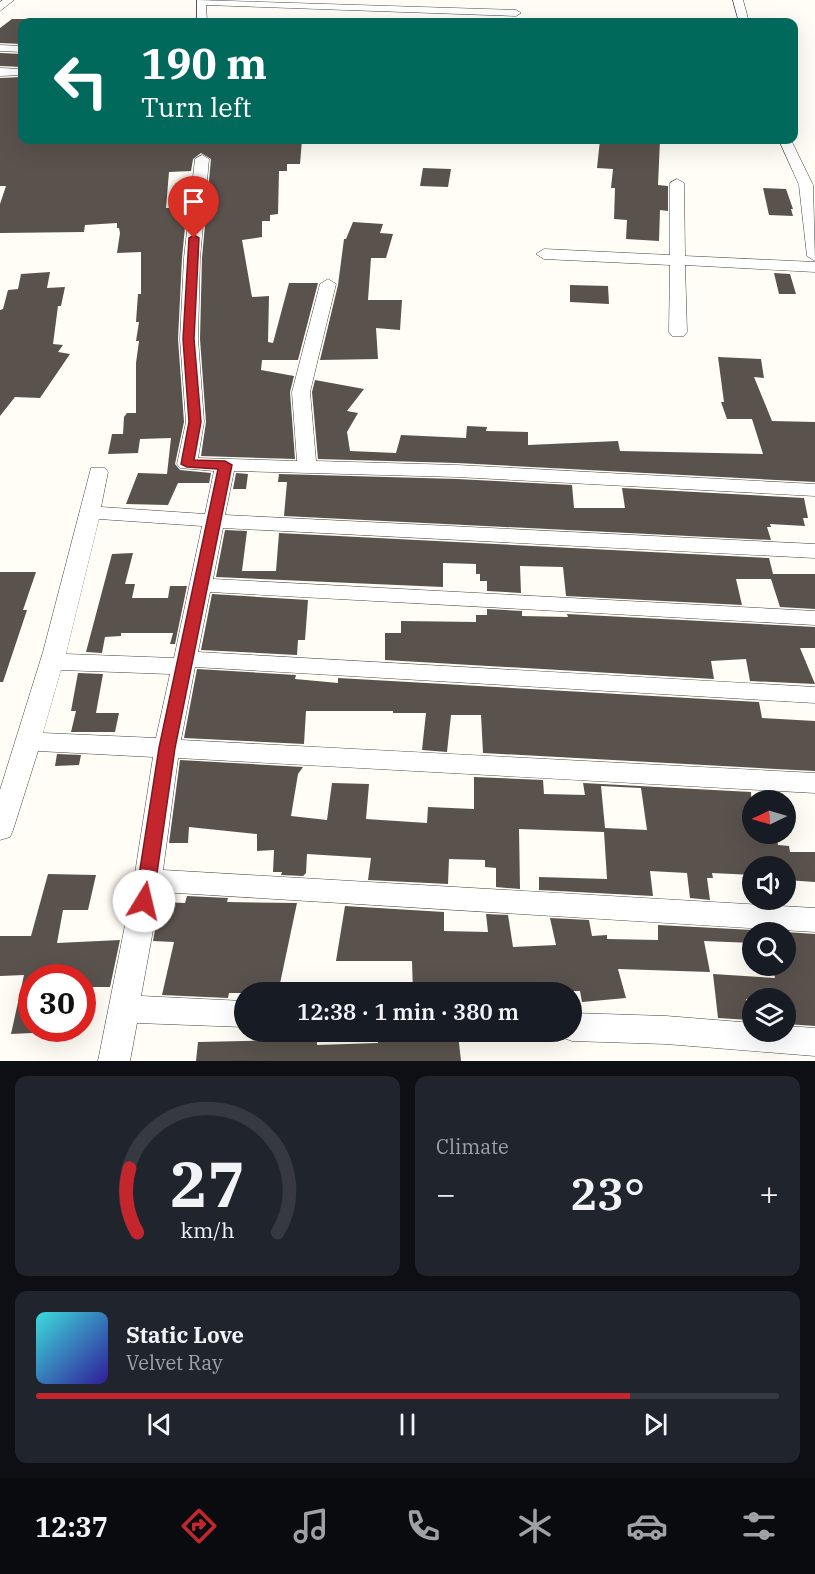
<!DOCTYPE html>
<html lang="en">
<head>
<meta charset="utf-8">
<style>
	body { margin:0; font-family:"IBM Plex Serif",serif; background:#20242c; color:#f1f3f6; height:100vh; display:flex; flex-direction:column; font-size:22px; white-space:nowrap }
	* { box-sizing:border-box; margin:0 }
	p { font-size:20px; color:#9ea1a6 }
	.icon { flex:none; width:33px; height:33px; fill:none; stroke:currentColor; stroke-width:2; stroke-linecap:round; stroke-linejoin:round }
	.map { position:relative; height:1061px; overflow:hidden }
	.panel { display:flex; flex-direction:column; gap:15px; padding:15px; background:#0d0f14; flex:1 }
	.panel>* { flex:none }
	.hud { position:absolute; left:18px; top:18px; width:780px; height:126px; border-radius:12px; box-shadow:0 6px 24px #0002; background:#00695c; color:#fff; overflow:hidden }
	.needle { width:39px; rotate:265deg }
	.buttons { position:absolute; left:742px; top:790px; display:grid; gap:12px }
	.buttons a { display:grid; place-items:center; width:54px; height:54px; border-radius:50%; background:#171b24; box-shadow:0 6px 24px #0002; font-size:30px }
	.speed { position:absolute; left:18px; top:964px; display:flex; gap:12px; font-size:30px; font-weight:700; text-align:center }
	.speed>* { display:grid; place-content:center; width:78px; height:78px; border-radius:50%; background:#171b24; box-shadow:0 6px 24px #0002; line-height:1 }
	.speed .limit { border:9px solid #d22; background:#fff; color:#111 }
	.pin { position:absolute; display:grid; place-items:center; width:51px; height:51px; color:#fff; margin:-62px -26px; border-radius:50% 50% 50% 0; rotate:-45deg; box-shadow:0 0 6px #0007 }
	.pin .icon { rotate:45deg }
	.me { position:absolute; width:66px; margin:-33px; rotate:9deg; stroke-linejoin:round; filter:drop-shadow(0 0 4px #0008) }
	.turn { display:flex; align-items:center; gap:21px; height:126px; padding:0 24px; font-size:27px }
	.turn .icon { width:78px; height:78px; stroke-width:2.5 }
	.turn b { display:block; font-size:42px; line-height:51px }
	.big { font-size:45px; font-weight:600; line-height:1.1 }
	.panel .tile { flex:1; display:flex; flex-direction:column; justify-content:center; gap:9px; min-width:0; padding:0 21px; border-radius:12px; background:#20242c }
	.panel .dial { align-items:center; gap:0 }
	.dial svg { height:156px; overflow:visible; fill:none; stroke:#363941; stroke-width:7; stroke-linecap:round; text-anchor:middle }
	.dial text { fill:#f1f3f6; stroke:none }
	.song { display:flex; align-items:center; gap:18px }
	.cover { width:72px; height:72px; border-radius:9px; background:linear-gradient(135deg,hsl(180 70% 55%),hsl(250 70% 35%)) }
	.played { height:6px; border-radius:3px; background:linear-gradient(90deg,#c4262e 80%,#363941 80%) }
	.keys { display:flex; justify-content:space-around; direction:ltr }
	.heat { display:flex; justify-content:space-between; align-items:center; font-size:33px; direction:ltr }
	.panel .tiles { flex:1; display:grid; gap:15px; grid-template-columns:1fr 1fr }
	.tile:last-child { grid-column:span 2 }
	.trip { position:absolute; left:234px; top:982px; width:348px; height:60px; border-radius:30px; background:#171b24; box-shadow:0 6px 24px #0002; font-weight:600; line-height:60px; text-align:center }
	.tabs { display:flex; height:96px; justify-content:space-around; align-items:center; background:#090b0e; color:#9ea1a6 }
	.tabs .icon { width:42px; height:42px }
	.tabs .on { color:#c4262e }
	.tabs b { font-size:27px; color:#f1f3f6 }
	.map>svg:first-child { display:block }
	.building { fill:#5a524d; fill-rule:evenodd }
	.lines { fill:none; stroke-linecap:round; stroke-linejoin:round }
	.street-casing { stroke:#444; stroke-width:1 }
	.street { fill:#fff; fill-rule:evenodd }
	.route { fill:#c4262e; stroke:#7f191e; stroke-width:1.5 }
</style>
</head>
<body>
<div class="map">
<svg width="815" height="1061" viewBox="0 0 815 1061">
	<rect width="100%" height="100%" fill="#fffdf5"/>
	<path class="building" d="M12,19H36L34,22H22V44L0,43V28Z
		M0,53L22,54V67L0,66Z
		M22,77V140H251V143L302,140L300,164H287V171H279L278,214L270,215V221H262V237L242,240L252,297L269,296L268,342L273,343L289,283H318L298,360H262L261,370L294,376L290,392L295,459L201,456L206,422L200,339L202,258L211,159L201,153L193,159L191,171L169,172L166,208L187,207L182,258L178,339L184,422L175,464L180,470L211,473L208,489L209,483H178L168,505L126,504L138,473L167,474L171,438L140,439L138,453L108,454L112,434H123L124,417L127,413H136V363L139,341H136L139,322H136L138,294H141V252L117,253L120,233L119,228H117V223L85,225L84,232L0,233V204L6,186H0V78Z
		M600,140H660L658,185L668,186V211L660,210L659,241L626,239L627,220L614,219L615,188H611L613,169L597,168Z
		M423,168L451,169L448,187L420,186Z
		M763,188L786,189L793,209H791L793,216L769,215Z
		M353,222L383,224L380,233L393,234L386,258H371L368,300H402L400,330L376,328L378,359L320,360L338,285L344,239H346Z
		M50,272L47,288L65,287L61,306H58L53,344L63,345L58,352L70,354L40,398L15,397L0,416V310L3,309L8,290L18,289L21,274Z
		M774,273L790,274L796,294H779Z
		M570,285L608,286L609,304L570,302Z
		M718,357L761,359L764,378L754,377L772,421L815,422V482L457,463L318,459L312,392L315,380L364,389L347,411L358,413L347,432L350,451L396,453L401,435L466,438L467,426L487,427L486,431L528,432V445L618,441L620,451L763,454L752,419H727L721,402H724Z
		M236,473L248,474L246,489H233Z
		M279,474L457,479L572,485L574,508H625L622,488L804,498L808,518H803L805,526L770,524L771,527H767L771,540L284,516L287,482H278Z
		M225,530L247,531L242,571H276L279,533L769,558L773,574H815V609L780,607L771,579H736L742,605L566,596L563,567L520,566L521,593L487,591V581H480V574H476V564L443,563V587L216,577Z
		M133,553L125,584H135L132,598H168L170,586H187L175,644H170L173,633H121V636L105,637L102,653L86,652L112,554Z
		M0,572H36L23,610H27L3,682H0Z
		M212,594L308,600L305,640H298L297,655L201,650Z
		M487,609L522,611V616L568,617L567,614L815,627V648H800L815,684L750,681L746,659L711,661L714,679L385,660V633H401V621L476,622V615H487Z
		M197,669L296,675L295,679L338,683V678L759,702L762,718L815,721V771L483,753L481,715H451L447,752L422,750L426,713H393V711H306L304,744L184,738Z
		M78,673L103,674L96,713H119L115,732H71L76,711H71Z
		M57,754L81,755L79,765L55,766Z
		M180,760L303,767L298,774L291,816L327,820L332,783L369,784L366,819L427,823L428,807L474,809V777L543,780L544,794L585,795L583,783L751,792L753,834H776L778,845L789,846L790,852H815V882L786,880V867H753V875L712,873L713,878H707L710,900L690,898L687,873L650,871L653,896L539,890V877L607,879L604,832L519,829L520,889L496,887V868L485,867V860L449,859L448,884L368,880L371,858L307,854L306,873L303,876L281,875L282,872H273L274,850L257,851V834L189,827L188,843H169ZM601,786L641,788L647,830L605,828Z
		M48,874L96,875L88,910H63L57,943L120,940L110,987H84L85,978H32V1033L11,1034L24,975L0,976V936H31Z
		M187,896L228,898L227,902L297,903L278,993H229L228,998L162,995L174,942L153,941L160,902L185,903Z
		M345,906L444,912V931L488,932L486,914L508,915L513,947L556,945L550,918L589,920L592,936L607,935V939L658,940V925L753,930V943L704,941L710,972L618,969L626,998L582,1002L580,991L413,993L412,961H336Z
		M786,932L815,934V1026L786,1024V999H746L749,1020L718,1018L713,974L775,978L772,966H786Z
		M289,1032H317V1045L378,1043L377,1032H408V1037L458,1034L461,1061H196L198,1042L289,1040Z"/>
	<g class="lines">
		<defs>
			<path id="street" d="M3,0H14L0,11V2Z
				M197,0L516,10L521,13L516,16L206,5L207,22H197Z
				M733,0H743L749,22H739Z
				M0,45L22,46V52L0,51Z
				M0,68L22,69V75L0,76Z
				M779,140H791L813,185L815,261L807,256L799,185Z
				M202,155L209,159L200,258L198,339L204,422L198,458L297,461L292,392L320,284L328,279L336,284L310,392L316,461L457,465L815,484V496L457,477L234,471L225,515L815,544V558L223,528L213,579L815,611V625L210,592L198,652L815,687V703L195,667L181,740L815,773V793L178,758L163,870L815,908V932L160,892L141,996L244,1001V1027L137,1023L130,1061H98L134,880L153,757L38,751L13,830L10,837L0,840V790L43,652L91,468H105L108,472L101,507L205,514L214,471L180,468L177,464L186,422L180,339L184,258L195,159ZM99,519L202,526L174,658L66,654ZM61,670L170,674L156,738L43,733Z
				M677,179L684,183L685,256L815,262V272L685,265L687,332L684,336H672L669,332L670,265L544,259L536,254L544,249L670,255V183Z
				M572,1013L666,1016L753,1023V1032H786V1026L815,1028V1056L666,1044L572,1041L561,1037L559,1032H572Z"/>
		</defs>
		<use href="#street" class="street-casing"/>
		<use href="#street" class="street"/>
	</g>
	<path class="route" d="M194,235L199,238L194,339L201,422L194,460L225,461L232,465L175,748L153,901L151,907L144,909L138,907L135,901L159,748L218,469L187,467L181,464L189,422L183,339L189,238Z"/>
</svg>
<div class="buttons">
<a><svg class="needle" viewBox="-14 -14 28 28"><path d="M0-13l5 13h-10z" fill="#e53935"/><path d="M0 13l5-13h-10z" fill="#9ea1a6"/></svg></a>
<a><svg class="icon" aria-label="sound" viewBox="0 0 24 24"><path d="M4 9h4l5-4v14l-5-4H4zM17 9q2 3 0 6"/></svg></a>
<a><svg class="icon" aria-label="search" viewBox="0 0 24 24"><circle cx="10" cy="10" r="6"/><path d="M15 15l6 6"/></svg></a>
<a><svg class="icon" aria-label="layers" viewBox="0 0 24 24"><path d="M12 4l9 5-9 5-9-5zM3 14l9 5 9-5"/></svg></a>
</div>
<div class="speed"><div class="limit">30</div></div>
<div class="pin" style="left:194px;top:238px;background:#d93025"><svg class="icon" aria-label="arrive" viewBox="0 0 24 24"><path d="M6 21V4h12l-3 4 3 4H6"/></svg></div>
<svg class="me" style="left:144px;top:901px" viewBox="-20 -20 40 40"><circle r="19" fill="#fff"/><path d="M0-13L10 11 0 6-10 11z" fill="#c4262e"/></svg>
<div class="trip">12:38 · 1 min · 380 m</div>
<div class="hud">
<div class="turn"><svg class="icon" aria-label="left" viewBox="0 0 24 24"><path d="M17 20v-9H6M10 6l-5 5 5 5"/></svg><div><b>190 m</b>Turn left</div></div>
</div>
</div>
<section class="panel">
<div class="tiles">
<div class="tile dial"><svg viewBox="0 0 100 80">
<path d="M14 69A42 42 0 1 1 86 69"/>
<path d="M14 69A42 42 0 0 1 10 36" stroke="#c4262e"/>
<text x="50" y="56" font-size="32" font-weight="700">27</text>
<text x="50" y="72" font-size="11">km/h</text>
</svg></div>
<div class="tile"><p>Climate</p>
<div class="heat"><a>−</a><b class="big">23°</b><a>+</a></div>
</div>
<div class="tile">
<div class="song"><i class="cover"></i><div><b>Static Love</b><p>Velvet Ray</p></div></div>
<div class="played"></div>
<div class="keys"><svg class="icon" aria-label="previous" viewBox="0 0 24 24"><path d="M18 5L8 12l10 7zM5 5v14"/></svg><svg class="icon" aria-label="pause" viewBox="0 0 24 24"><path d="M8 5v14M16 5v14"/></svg><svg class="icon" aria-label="next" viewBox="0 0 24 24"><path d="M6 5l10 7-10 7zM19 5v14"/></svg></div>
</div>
</div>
</section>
<nav class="tabs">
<b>12:37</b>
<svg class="icon on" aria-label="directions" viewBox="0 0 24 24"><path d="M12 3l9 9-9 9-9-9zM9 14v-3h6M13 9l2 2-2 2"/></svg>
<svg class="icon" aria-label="music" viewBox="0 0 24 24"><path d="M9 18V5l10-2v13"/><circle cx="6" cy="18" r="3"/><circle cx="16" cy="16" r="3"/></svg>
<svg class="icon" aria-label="phone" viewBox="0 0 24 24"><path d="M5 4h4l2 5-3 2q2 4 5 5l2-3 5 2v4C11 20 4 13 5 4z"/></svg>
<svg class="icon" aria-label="climate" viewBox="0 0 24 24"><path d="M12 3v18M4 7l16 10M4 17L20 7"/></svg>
<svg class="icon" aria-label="car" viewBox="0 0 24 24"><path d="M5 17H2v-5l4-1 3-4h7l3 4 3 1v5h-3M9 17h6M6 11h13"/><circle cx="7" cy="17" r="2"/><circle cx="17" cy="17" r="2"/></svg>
<svg class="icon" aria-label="filters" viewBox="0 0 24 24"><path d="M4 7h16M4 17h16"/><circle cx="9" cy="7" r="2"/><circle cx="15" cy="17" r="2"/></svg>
</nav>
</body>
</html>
